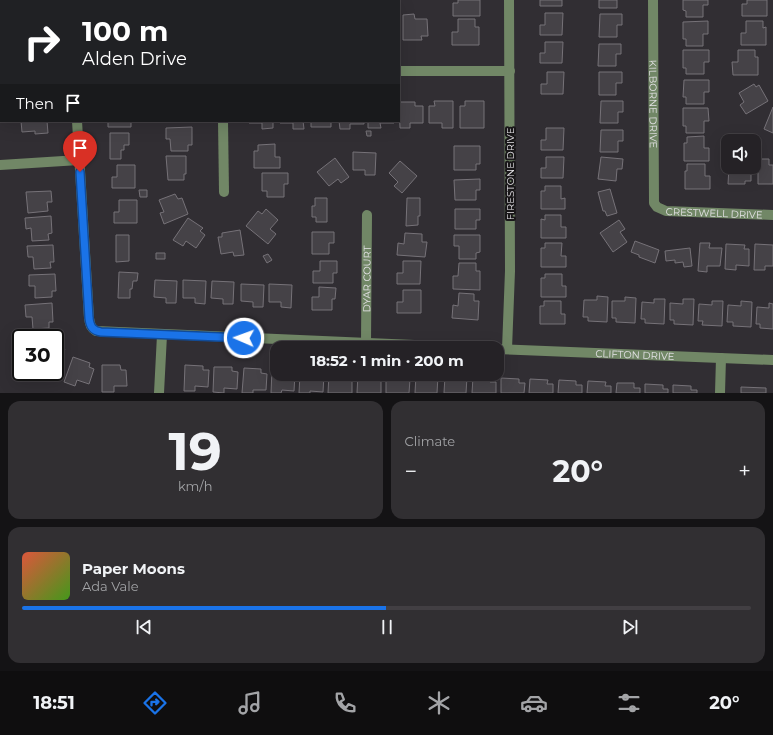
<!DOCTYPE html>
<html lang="en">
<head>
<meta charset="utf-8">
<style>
	body { margin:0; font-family:Montserrat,sans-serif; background:#312f32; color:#f1f3f6; height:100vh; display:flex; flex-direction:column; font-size:15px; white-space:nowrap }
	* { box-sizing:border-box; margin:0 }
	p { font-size:13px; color:#a3a4a7 }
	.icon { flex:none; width:22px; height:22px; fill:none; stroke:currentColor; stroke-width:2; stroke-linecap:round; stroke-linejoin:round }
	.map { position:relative; height:393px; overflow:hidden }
	.details { display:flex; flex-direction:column; gap:8px; padding:8px; background:#141315; flex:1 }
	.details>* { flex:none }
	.top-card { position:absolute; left:0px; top:0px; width:400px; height:122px; box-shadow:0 4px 16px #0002,0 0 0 1px #423f43; background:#202124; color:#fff; overflow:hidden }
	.tools { position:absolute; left:721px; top:134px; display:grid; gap:8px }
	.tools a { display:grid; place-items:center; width:40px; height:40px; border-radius:8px; background:#252226; box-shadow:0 4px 16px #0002,0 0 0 1px #423f43; font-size:20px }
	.speed { position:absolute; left:12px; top:329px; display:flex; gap:8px; font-size:20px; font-weight:700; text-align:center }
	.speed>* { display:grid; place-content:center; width:52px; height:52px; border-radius:50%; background:#252226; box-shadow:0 4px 16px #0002,0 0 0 1px #423f43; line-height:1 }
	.speed .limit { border:2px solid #111; border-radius:6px; background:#fff; color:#111 }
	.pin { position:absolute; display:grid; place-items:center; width:34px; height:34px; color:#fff; margin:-41px -17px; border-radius:50% 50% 50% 0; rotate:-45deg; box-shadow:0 0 4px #0007 }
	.pin .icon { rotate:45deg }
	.me { position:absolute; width:44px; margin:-22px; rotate:272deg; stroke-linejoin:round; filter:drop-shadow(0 0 3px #0008) }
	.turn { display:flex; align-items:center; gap:14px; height:84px; padding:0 16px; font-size:18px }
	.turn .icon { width:52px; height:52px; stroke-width:2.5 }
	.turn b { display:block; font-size:28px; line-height:34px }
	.then { display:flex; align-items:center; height:38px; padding:0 16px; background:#0003; gap:8px; font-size:15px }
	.big { font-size:30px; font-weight:700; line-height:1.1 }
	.details .card { flex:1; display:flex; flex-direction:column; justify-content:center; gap:6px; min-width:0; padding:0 14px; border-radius:12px; background:#312f32 }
	.details .dial { align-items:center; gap:0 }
	.dial b { font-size:52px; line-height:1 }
	.song { display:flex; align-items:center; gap:12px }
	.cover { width:48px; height:48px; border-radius:6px; background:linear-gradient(135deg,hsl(10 70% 55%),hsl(100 70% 35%)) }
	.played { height:4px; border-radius:2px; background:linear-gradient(90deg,#1a73e8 50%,#423f43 50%) }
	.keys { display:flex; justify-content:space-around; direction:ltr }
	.heat { display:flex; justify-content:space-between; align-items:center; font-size:22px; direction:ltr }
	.details .tiles { flex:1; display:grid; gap:8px; grid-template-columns:1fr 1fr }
	.card:last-child { grid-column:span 2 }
	.trip { position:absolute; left:270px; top:341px; width:234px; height:40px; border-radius:12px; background:#252226; box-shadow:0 4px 16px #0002,0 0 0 1px #423f43; font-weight:700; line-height:40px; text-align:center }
	.dock { display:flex; height:64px; justify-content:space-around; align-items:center; background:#0f0e0f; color:#a3a4a7 }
	.dock .icon { width:28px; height:28px }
	.dock .active { color:#1a73e8 }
	.dock b { font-size:18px; color:#f1f3f6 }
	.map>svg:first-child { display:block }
	.building { fill:#454247; stroke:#767278 }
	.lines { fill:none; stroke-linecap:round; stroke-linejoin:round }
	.minor { stroke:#718766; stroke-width:10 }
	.route-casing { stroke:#114b97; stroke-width:10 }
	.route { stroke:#1a73e8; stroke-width:7 }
	.labels { text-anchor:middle; stroke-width:4; stroke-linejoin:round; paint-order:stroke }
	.street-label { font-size:10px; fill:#e4e2e6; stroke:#191719 }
</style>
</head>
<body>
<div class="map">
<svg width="773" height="393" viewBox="0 0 773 393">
	<rect width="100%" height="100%" fill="#312e33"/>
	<path class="building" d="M458,0H480V16H453V3H458Z
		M540,0H562V6H540Z
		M599,0H617V8H599Z
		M683,0H708V5H703V17H686V11L683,10Z
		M747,0H767V16H742V4H747Z
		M545,13H563L562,35H540V25H545Z
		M414,14L415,19H427L428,36H421L422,40H403V15Z
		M600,14H622V25H617V37H599Z
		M458,19H475V27H479V45H452V32H458Z
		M708,21V34H703V46H686V39H683V22Z
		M746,21H763V28L766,27V45H741V33H746Z
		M545,42H563L562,63H540V53H545Z
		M599,44H621V54H616V66H598Z
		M683,50H709V62H704V74H686V68H683Z
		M738,50H755V57H758V75H733L732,62H738Z
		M547,72H564L563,94H541V84H547Z
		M599,72H622V83H616V95H599Z
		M684,80H709V92H704V104H686V97H683Z
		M754,84L756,87L759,85L768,101L746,114L740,105L744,102L739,93Z
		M434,101H453V128H442V123H429V106H435Z
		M465,101H484V128H460V106H465Z
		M601,101H623V112H618V123H600Z
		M399,102H415V106H423V123H410V128H400Z
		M773,107V133L764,129Z
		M683,108H708L709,121H704V133H686V126H683Z
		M21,121H47L48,133L35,134V131L22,132Z
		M108,121H131V127H108Z
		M166,121H192V122H166Z
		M249,121H273V128L262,129V123H249Z
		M280,121H303L304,129H293V123H280Z
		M311,121H331V127H311Z
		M339,121H364V124H350V129H340Z
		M368,121H394V123H380L381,128H368Z
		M192,127V145H188V151H171L170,139H166V128Z
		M546,128H564L563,150H541V140H546Z
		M601,130H623V141H618V152H600Z
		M366,131H371V136H367Z
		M110,133H129V145H124V150H121V159H110Z
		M704,136V148H709V161H684V143H687V137Z
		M275,144V157H280V168H254V151H258V145Z
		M454,146H480V164H476V170H454Z
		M353,152L376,153L375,175H365V170H353Z
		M166,156H186V174H184V180H168Z
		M546,157H564L563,178H541V168H546Z
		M601,157L623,159L622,169H617L616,181L598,179Z
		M335,158L349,177L341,183L338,179L329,186L317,172Z
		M758,159H769V165H773V184H758Z
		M400,161L417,176L402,193L394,186L398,182L389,173Z
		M687,164H705V176H710V189H685V171H687Z
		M117,165H135V188H112V177H117Z
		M729,167H751V181H745V184H728Z
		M262,173H288V184H284V197H267V191H262Z
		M480,179V190H476V200H455L454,180Z
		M545,186H561V199L565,198V209H541V191H545Z
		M610,189L617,213L607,216L605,211H603L598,192Z
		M139,190H147V197H140Z
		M51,191L52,202H47L48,211L28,213L26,192Z
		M175,194L178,199L182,198L188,214L164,224L160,213L164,212L159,200Z
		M315,198H327V222H316V217H312V206H315Z
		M407,198H420V216H418V225L406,226Z
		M119,200H137V223H114V212H119Z
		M266,209L278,220L270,229L276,234L268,244L246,226L258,211L262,214Z
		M455,209H480V220H476V229H455Z
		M545,215H561V227H566V238H541V219L545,220Z
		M51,216L52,233L48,234L49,240L32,241L31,228L26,229L25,218Z
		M188,218L203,228L200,231L205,235L196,248L186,241L183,246L173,240Z
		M619,220L625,229L620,232L627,242L613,252L600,233Z
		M240,230L244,255L234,256L233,252L221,254L218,237H222V233Z
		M312,232H334V243H329V254H312Z
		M405,233L422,234V242H427L425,257L397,255L398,243L404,244Z
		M116,235H129V261L116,262Z
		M454,235H480V252L476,253V259H459V246H454Z
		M635,241L659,250L655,263L639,257V255L631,252Z
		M545,243H562L561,256H566V267H541V248H545Z
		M700,243H710L709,248H722L720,266H707V272L698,271Z
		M726,244L745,245L744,249H749V266L736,265V270L725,269Z
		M755,244L773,245V266H765V270H754Z
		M53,245L54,262H50L51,268L34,269L33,257H28L27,246Z
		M690,248L692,266L684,267L683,262L675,263V260L666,261L665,251Z
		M156,253H165V259H156Z
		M268,254L272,260L267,263L263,256Z
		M320,261H337V273H333V283H313V271H320Z
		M403,261H421L420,284H397V273H403Z
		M459,263H476V271H480V290L453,289V276H458Z
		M119,272L138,273L137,281H133L132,289H130V298H118Z
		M55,274L56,291H52V297L35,298V286H29V275Z
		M545,274H562V286H566V297H541V278H545Z
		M155,280L177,281L176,303H166V298L154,297Z
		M183,280L206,281L205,304L195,303V298H183Z
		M212,281L234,282L233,304H223V299L211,298Z
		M241,284L264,285L263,307H253V302L241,301Z
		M269,284L292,285L291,308L281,307V302H269Z
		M319,287L336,288L335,299H332V310H312V297H319Z
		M403,290H421V313H397V302H403Z
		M459,293L474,294V301H479L478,320L452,318L453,305L458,306Z
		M597,296L608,297L607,322L588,321V317H583L584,300H597Z
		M625,297L636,298L635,323L616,322V318H612V301H625Z
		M654,299H665L664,324L645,323V319H641L642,302L654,303Z
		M683,299H694L693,325L674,324V320H670V303L683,304Z
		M544,301H561V314H565V324H540V306H544Z
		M712,301H723L722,326L702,325L703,321H698L699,304L712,305Z
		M741,301L752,302L751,327L733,326V322H727L728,305L741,306Z
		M52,303L53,322H49V328L33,329L32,317H26L25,305Z
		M769,303L773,304V329L760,328V324H756L757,307L769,308Z
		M55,334L65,350L61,352L64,357L55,363V338H49Z
		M73,357L90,363L89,367L94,369L89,384L77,380L75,386L64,382Z
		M102,365H120L121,370H126L127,386H114V392H102Z
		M185,365L203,366V370H209L208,387L195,386V391H184Z
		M214,367H232V371L238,372L237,389L224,388V393L213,392Z
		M244,368L261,369V373L267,374L266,390H253V393H242Z
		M272,369H277V374H295L294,391L282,390L281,393H271Z
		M300,374L324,375L323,392L310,391V393H299Z
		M329,374H348V376H352V393H328Z
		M358,374H376L375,377L381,378V393H357Z
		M386,374H406V379H410L409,393H386Z
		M416,375L438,376L437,393H415Z
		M445,376L467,377L466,393H444Z
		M473,377L490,378V382H496V393H472Z
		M501,378L519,379V383H525L524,393H501Z
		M530,379L548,380L547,384H553V393H529Z
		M559,380L576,381V385H582V393H558Z
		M588,381L606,382L605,386H611V393H587Z
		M617,383H634V388H640V393H616Z
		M645,384L663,385V389H668V393H645Z
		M673,385L691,386V390H697V393H673Z
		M741,387L766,388V393H741Z"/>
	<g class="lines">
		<g class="minor">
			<path id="s1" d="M653,0L654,203L657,207L666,211L773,215"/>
			<path d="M399,71H510"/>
			<path d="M77,121L89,318C90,325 91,328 96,331L483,348"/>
			<path d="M223,121L224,192"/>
			<path d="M0,165L79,160"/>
			<path id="s2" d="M366,343L367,215"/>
			<path id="s3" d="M497,349L773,360"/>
			<path d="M507,349L510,271L509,0"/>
			<path d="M159,393L162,335"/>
			<path d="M720,393L721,358"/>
		</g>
	</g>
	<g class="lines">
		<defs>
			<path id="route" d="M80,172L89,318C90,327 93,331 101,332L244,338"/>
		</defs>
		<use href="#route" class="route-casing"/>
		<use href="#route" class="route"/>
	</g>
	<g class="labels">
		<g class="street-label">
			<text dy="4" stroke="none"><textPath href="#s1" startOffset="104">KILBORNE DRIVE</textPath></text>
			<text transform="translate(510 174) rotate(-90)" y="4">FIRESTONE DRIVE</text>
			<text dy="4" stroke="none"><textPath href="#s1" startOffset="266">CRESTWELL DRIVE</textPath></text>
			<text dy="4" stroke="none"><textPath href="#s2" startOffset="64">DYAR COURT</textPath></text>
			<text dy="4" stroke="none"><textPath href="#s3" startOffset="138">CLIFTON DRIVE</textPath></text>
		</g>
	</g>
</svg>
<div class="tools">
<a><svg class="icon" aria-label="sound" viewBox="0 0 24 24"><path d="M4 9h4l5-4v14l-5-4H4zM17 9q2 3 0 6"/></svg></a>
</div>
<div class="speed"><div class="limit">30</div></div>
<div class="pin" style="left:80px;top:172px;background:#d93025"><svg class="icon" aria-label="arrive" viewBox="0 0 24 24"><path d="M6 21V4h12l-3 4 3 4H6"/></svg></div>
<svg class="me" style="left:244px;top:338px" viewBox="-20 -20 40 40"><circle r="17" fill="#1a73e8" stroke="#fff" stroke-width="3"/><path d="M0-11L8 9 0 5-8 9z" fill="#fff"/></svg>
<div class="trip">18:52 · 1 min · 200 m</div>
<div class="top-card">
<div class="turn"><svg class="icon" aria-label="right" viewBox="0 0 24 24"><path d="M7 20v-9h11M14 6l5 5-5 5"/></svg><div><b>100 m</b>Alden Drive</div></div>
<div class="then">Then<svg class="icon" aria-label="arrive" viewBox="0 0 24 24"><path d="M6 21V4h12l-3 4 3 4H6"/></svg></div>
</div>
</div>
<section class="details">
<div class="tiles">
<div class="card dial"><b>19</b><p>km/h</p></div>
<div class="card"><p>Climate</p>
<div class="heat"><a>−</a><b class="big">20°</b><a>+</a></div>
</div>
<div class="card">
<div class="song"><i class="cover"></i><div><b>Paper Moons</b><p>Ada Vale</p></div></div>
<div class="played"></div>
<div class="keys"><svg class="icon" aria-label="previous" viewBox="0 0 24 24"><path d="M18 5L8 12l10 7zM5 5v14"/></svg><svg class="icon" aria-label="pause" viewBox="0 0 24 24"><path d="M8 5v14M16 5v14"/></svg><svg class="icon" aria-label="next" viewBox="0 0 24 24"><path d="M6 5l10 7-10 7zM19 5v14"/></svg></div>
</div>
</div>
</section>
<nav class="dock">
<b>18:51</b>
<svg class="icon active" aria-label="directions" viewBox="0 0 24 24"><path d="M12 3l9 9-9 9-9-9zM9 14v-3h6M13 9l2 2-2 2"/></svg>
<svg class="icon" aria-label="music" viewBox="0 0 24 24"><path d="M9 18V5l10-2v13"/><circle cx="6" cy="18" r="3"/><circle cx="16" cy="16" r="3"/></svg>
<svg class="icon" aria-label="phone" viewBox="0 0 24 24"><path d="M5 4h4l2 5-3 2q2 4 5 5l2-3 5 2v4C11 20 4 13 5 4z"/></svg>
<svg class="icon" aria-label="climate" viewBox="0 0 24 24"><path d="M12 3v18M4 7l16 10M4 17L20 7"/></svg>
<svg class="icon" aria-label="car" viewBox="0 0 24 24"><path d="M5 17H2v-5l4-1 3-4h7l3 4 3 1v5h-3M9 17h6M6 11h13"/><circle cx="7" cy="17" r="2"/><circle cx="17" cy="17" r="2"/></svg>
<svg class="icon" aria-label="filters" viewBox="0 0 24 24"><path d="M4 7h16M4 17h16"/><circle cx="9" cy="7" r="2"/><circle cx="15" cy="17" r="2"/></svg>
<b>20°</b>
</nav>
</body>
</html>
